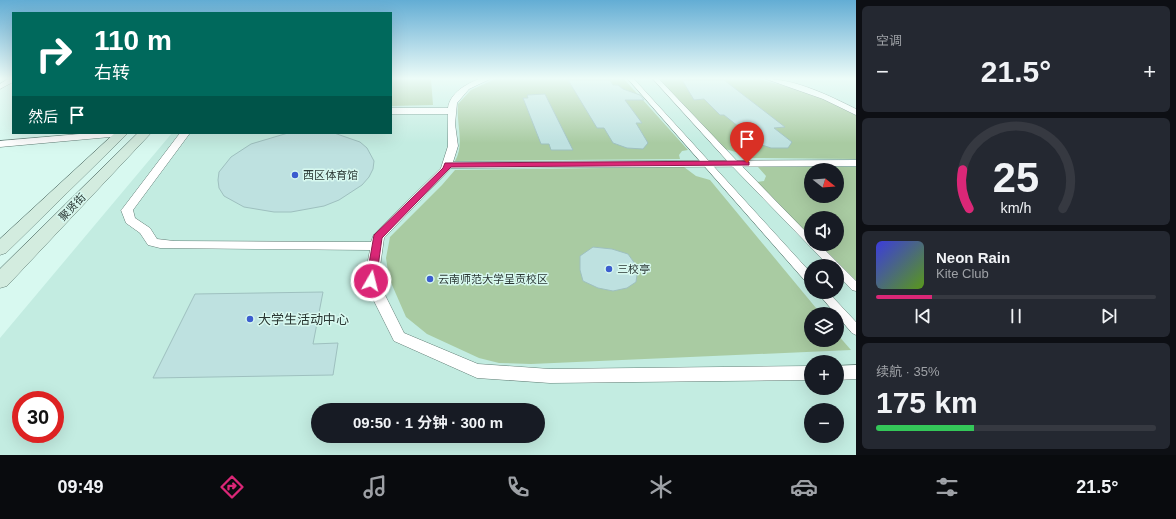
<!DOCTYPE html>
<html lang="zh">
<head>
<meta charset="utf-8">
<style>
	body { margin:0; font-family:Arial,"Noto Sans SC",sans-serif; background:#242831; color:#f1f3f6; height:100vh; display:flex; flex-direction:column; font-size:15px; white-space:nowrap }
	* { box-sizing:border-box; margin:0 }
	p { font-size:13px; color:#9ea1a6 }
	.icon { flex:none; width:22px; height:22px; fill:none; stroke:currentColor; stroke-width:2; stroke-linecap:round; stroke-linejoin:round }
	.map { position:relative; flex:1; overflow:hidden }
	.panel { display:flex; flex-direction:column; gap:6px; padding:6px; background:#0d0f14; width:320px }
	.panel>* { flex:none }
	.guide { position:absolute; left:12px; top:12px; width:380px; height:122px; border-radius:0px; box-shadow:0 4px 16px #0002; background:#00695c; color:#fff; overflow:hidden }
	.needle { width:26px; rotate:107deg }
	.tools { position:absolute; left:804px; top:163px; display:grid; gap:8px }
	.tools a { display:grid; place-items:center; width:40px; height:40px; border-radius:50%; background:#171b24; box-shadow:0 4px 16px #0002; font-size:20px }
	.speed { position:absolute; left:12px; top:391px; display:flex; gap:8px; font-size:20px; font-weight:700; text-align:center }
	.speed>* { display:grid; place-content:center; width:52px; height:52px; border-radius:50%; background:#171b24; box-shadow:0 4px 16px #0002; line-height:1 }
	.speed .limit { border:6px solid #d22; background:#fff; color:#111 }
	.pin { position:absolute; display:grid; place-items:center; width:34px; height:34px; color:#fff; margin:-41px -17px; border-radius:50% 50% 50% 0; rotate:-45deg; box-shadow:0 0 4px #0007 }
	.pin .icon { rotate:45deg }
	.me { position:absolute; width:44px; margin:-22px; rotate:8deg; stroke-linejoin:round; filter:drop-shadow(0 0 3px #0008) }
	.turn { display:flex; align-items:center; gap:14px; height:84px; padding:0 16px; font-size:18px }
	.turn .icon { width:52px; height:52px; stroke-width:2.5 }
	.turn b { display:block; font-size:28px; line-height:34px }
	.then { display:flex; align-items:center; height:38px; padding:0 16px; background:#0003; gap:8px; font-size:15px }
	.big { font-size:30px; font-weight:700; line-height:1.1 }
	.panel .widget { flex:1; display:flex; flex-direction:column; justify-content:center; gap:6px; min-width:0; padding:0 14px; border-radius:6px; background:#242831 }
	.panel .dial { align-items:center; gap:0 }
	.dial svg { height:104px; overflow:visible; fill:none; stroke:#363941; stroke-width:7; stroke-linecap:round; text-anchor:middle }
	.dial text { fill:#f1f3f6; stroke:none }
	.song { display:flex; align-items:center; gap:12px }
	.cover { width:48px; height:48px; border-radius:6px; background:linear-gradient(135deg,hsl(240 70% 55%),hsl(90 70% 35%)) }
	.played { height:4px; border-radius:2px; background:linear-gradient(90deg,#db2777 20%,#363941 20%) }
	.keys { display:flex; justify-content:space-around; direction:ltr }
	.heat { display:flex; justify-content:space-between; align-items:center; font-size:22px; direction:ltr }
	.charge { height:6px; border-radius:3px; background:linear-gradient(90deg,#34c759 35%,#363941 0) }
	.trip { position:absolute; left:311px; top:403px; width:234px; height:40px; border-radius:20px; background:#171b24; box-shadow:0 4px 16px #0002; font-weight:700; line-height:40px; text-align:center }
	.dock { display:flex; height:64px; justify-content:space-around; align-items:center; background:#090b0e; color:#9ea1a6 }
	.dock .icon { width:28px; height:28px }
	.dock .selected { color:#db2777 }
	.dock b { font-size:18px; color:#f1f3f6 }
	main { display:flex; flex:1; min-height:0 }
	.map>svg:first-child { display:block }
	.built { fill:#c3ece1; fill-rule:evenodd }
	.green { fill:#a9cba2; fill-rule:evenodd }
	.building { fill:#bee1e0; stroke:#9ec0bf }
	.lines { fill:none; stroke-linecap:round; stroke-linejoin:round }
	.pedestrian-casing { stroke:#617e76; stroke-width:1 }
	.minor-casing { stroke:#617e76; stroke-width:1 }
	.secondary-casing { stroke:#617e76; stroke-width:1 }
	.pedestrian { fill:#fff; fill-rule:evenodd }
	.minor { fill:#fff; fill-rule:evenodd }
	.secondary { fill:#d3ecdf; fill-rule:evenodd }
	.route { fill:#db2777; stroke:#8e194d }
	.poi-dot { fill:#3c5dcf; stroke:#d8f9f0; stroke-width:1.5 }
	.labels { text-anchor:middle; stroke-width:3; stroke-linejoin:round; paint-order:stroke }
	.poi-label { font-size:11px; fill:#2a3733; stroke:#d8f9f0; text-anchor:start }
	.street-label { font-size:11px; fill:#2a3733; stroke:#d8f9f0 }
	.near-poi-label { font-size:13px; fill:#2a3733; stroke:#d8f9f0; text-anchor:start }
</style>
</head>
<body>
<main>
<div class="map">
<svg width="856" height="455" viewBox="0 0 856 455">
	<rect width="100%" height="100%" fill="#d8f9f0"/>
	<path class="built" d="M391,79H856V455H0V338L172,133H391ZM811,170H837V196H811ZM811,218H837V244H811ZM811,266H837V292H811ZM811,314H837V340H811ZM811,362H837V388H811ZM21,400H55V434H21ZM318,410H538V436H318ZM811,410H837V436H811Z"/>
	<path class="green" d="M391,79H431L433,105L391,106Z
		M495,79H624L688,150L682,151L679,155L680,159L455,161C465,144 456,124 458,104L471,90Z
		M655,79H759L792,88L821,98L856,115V159L751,158L743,154L725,149Z
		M684,167L696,176L710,180L821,314H811V340H837V334L851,350L531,364L499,363L479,358L427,334L406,317L389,278L386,258L390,237L442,185L455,170Z
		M758,167H856V288L815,244H837V218H811V240L757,182L764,181L766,176ZM811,170H837V196H811Z"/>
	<path class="building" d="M568,80H610L613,85H618L623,89L640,95L644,100H625L642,123H636L648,143L643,149L627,148L613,143L604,128H597Z
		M682,80H724L785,127L774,128L792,142L788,148H771L753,142L739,127L724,115H720L704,99L694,100Z
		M545,94L573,150H551L549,144H541L523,98H528L527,95Z
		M288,133H334L360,142L367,148L374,161L373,169L369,177L362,185L339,200L324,206L291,212H274L244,207L224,196L219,188L218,180L219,172L231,157L251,144Z
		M593,247L612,249L628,254L638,268L636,282L627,288L613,291L598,288L583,281L580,270V256Z
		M323,292L313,344L338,343L333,375L153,378L195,294Z"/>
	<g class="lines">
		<defs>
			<path id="pedestrian" d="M628,79H634L811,273V284L807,283Z
				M653,79H659L737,161L811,237V244H819L856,281V291L852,290L837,274V266H829L731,165Z
				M817,292H828L856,322V335L852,333Z"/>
			<path id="minor" d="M8,79H13V82L0,89V84Z
				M479,79H490L469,89L457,103L455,124L458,146L453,162L856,160V166L451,168L384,238L378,281L404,333L478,364L550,369L811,366V380L550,383L477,378L394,341L364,281L370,250L160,248L148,245L140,233L126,223L121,210L123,208L180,133H190L133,210L135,218L150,228L157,239L174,241L371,242L374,234L441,168L448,146V114H391V108H448C450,93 466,84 479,79Z
				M766,79C796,79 830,96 856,109V115L823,99Z
				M91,133H126L121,136L0,147V141Z
				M856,365V379L837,380V366Z"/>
			<path id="secondary" d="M115,133H128L6,253L0,255V239Z
				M138,133H151L7,286L0,288V269Z"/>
		</defs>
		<use href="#pedestrian" class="pedestrian-casing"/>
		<use href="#minor" class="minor-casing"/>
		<use href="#secondary" class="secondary-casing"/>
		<use href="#pedestrian" class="pedestrian"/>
		<use href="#minor" class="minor"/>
		<use href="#secondary" class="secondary"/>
	</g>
	<linearGradient id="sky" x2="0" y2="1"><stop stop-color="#63add4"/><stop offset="0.55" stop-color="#edfcf8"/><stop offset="1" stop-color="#edfcf8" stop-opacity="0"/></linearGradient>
	<rect width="856" height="143" fill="url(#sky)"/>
	<path class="route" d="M747,161L749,162V165L451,167L382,238L376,281L371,285L366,281L374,235L443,168L445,163Z"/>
	<g class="poi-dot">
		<circle cx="295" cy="175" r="4"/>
		<circle cx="609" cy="269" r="4"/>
		<circle cx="430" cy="279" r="4"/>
		<circle cx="250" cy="319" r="4"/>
	</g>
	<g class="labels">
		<g class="poi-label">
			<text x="303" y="179">西区体育馆</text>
			<text x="617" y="273">三校亭</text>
			<text x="438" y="283">云南师范大学呈贡校区</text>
		</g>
		<g class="street-label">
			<text transform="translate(72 207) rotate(-46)" y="4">聚贤街</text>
		</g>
		<g class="near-poi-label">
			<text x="258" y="324">大学生活动中心</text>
		</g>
	</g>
</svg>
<div class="tools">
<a><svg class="needle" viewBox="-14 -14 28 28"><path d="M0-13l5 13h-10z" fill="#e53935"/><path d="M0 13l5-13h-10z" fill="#9ea1a6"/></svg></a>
<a><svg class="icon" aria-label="sound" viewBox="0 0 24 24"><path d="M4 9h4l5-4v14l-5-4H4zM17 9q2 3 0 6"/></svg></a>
<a><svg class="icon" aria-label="search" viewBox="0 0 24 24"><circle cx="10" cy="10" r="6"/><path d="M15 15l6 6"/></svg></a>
<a><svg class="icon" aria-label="layers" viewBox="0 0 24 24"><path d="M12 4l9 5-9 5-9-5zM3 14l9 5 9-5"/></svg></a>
<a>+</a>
<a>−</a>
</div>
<div class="speed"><div class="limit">30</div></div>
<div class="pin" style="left:747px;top:163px;background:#d93025"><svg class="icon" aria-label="arrive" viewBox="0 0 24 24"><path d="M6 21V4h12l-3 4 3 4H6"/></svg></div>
<svg class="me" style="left:371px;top:281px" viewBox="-20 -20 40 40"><circle r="17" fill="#db2777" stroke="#fff" stroke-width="3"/><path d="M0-11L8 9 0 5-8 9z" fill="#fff"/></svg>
<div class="trip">09:50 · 1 分钟 · 300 m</div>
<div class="guide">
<div class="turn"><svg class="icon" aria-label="right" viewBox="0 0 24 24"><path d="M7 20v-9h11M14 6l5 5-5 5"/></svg><div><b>110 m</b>右转</div></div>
<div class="then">然后<svg class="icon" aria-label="arrive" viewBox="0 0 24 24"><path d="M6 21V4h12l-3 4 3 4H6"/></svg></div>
</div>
</div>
<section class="panel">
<div class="widget"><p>空调</p>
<div class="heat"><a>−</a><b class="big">21.5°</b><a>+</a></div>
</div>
<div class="widget dial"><svg viewBox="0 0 100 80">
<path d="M14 69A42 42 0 1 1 86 69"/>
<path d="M14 69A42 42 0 0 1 9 39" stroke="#db2777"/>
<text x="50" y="56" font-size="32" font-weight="700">25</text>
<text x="50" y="72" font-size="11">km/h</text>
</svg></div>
<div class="widget">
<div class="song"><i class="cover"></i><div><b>Neon Rain</b><p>Kite Club</p></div></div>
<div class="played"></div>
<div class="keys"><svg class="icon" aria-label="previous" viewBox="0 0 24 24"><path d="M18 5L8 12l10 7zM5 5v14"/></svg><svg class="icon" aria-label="pause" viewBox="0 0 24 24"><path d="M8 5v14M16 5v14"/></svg><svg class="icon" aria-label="next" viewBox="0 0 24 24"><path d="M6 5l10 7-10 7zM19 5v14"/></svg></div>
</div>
<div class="widget"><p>续航 · 35%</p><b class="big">175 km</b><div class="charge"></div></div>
</section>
</main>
<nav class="dock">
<b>09:49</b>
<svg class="icon selected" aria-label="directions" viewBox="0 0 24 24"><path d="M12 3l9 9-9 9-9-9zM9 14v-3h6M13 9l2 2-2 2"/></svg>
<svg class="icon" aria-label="music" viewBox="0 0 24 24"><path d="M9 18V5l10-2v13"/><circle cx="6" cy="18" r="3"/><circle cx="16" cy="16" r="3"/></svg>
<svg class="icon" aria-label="phone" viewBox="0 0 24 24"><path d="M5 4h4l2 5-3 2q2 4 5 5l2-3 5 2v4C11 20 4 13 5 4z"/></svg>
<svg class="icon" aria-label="climate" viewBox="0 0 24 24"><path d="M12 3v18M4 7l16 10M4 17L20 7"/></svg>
<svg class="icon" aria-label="car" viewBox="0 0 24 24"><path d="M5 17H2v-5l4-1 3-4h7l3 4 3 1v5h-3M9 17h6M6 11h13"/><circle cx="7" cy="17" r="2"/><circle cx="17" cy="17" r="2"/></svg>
<svg class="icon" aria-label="filters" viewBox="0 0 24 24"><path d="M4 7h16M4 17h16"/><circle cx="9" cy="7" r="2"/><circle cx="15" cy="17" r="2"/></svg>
<b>21.5°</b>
</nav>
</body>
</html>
